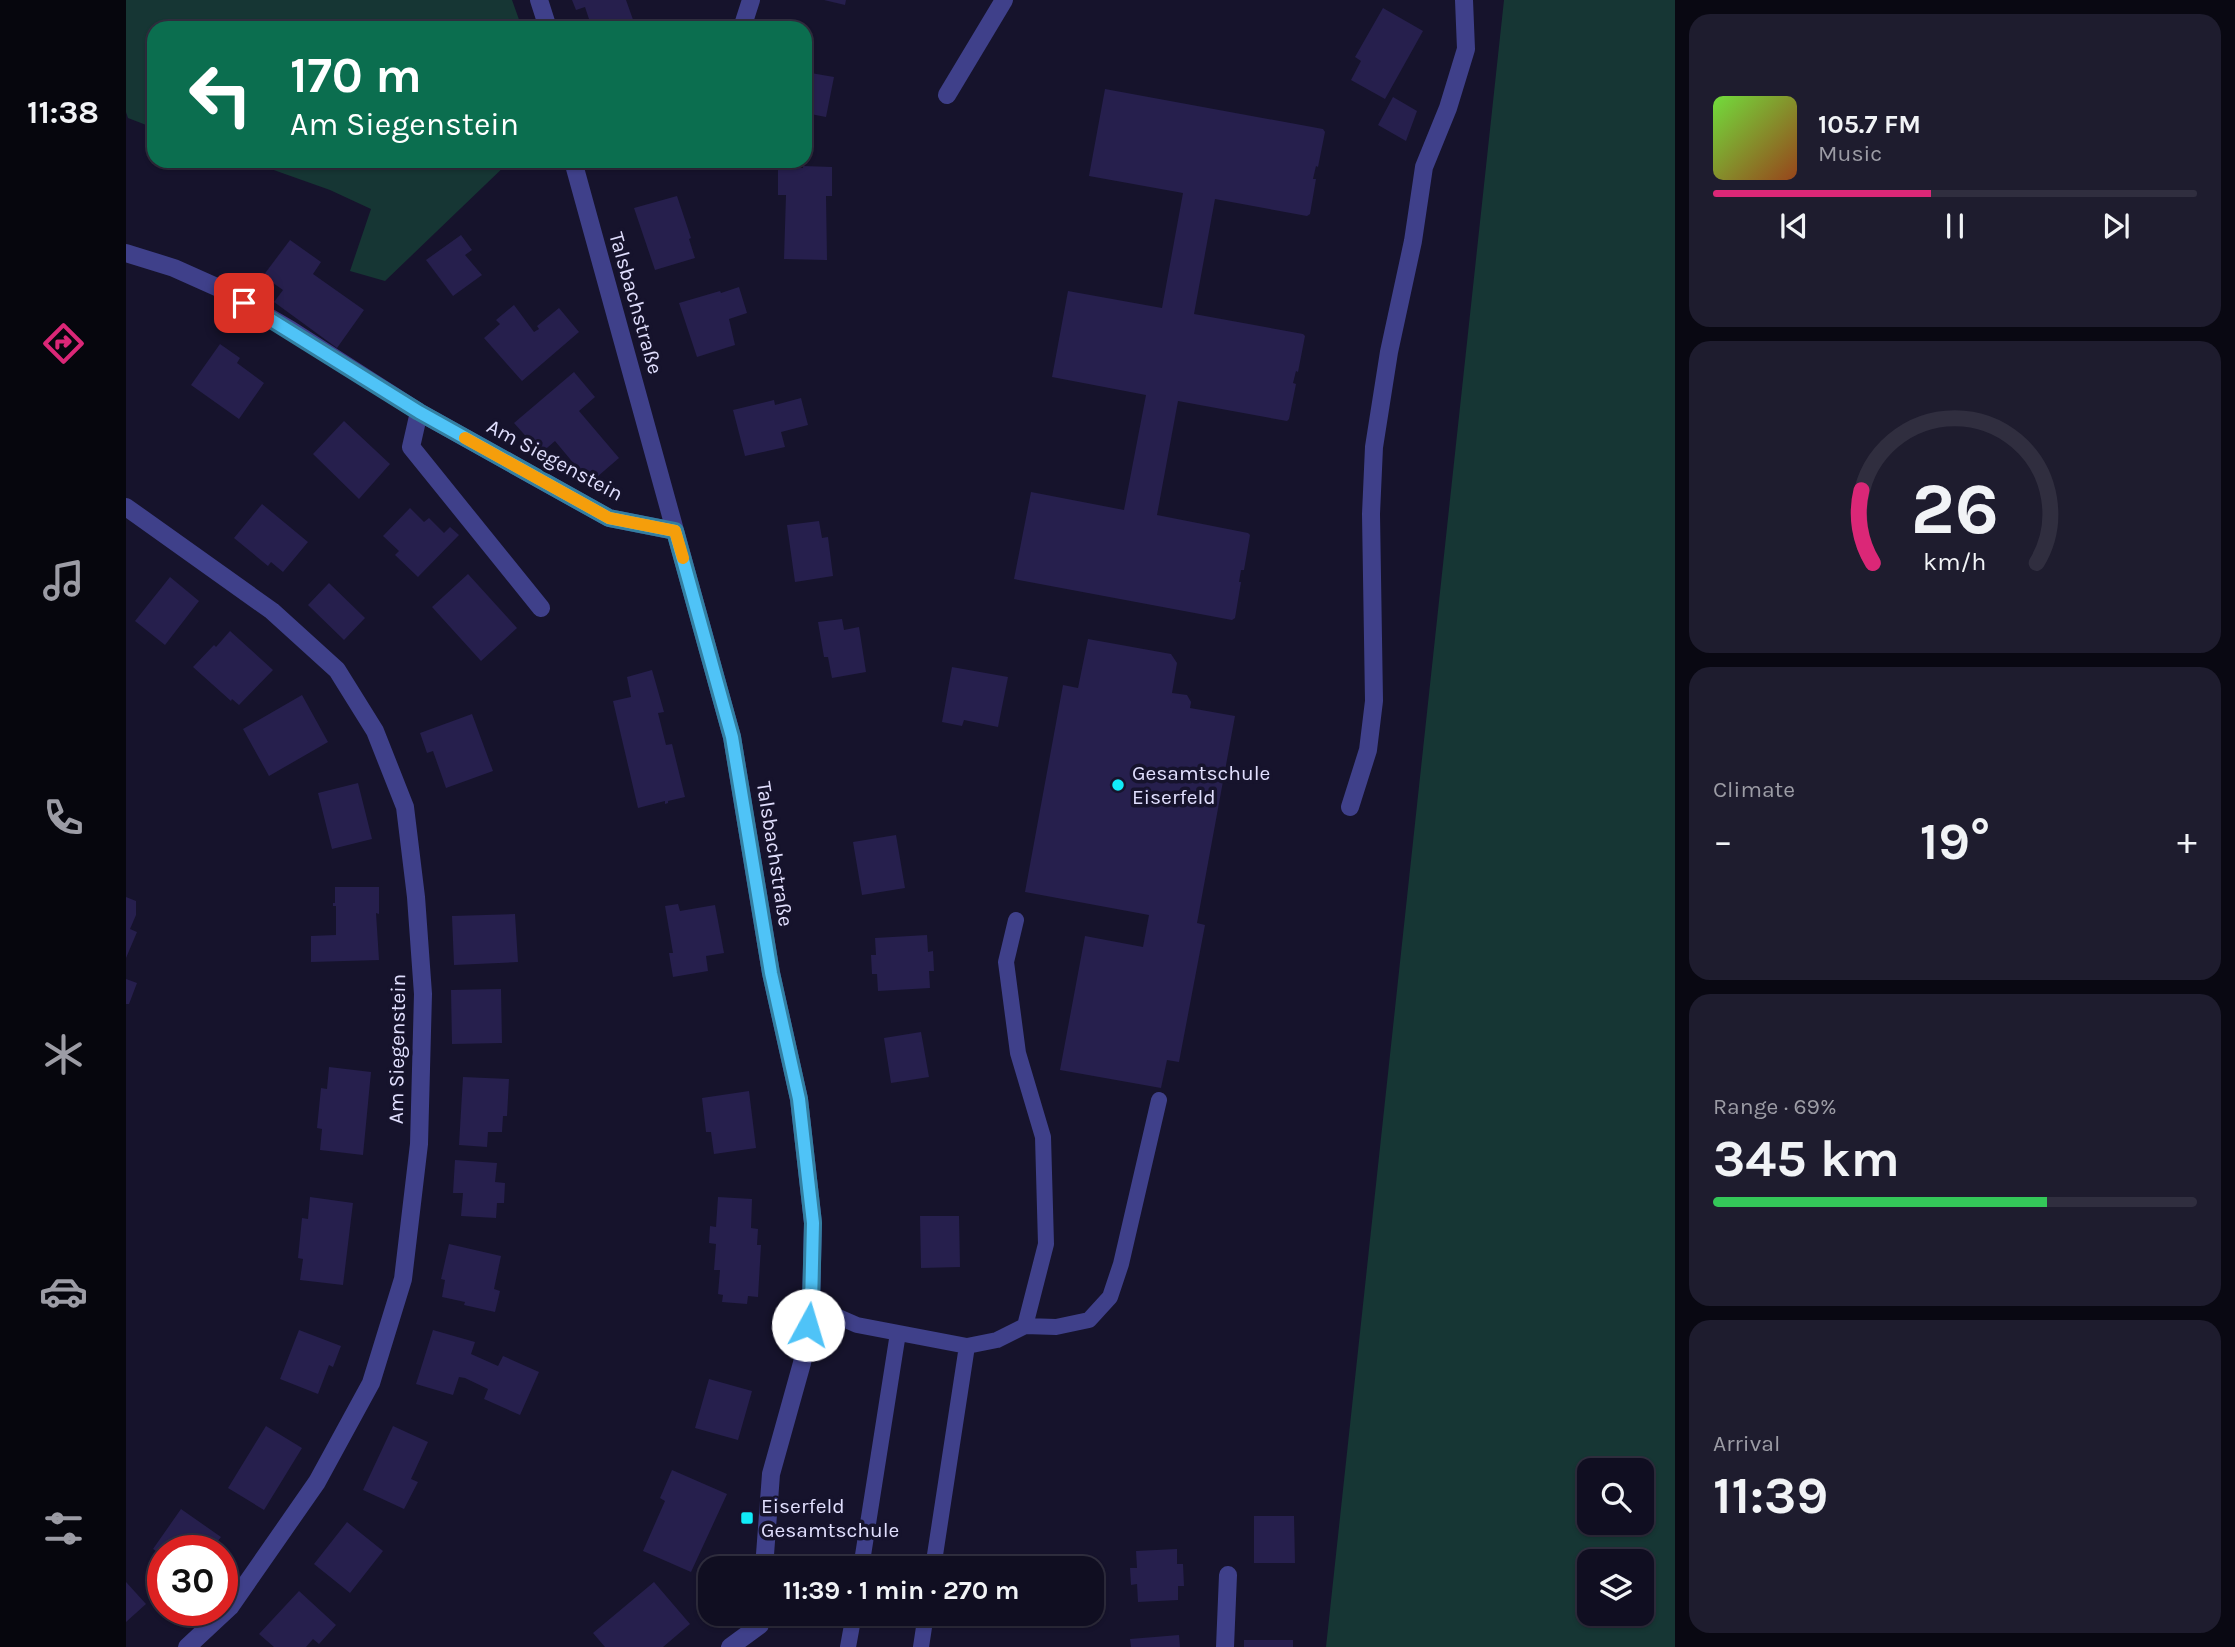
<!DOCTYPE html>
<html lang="en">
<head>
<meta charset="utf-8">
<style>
	body { margin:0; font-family:Karla,sans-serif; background:#1e1c2e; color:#f1f3f6; height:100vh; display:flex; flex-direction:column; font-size:26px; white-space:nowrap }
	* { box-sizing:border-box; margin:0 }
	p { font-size:23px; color:#9c9ca5 }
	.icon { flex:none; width:38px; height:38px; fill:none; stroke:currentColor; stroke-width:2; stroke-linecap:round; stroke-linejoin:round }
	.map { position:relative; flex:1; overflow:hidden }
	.drawer { display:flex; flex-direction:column; gap:14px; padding:14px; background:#090812; width:560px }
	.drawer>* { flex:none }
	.top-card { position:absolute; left:21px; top:21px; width:665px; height:147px; border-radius:21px; box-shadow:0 2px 5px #0004,0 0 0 2px #302e3f; background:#0b6e4f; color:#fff; overflow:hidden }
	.controls { position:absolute; left:1451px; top:1458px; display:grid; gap:14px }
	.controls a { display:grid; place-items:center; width:77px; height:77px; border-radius:14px; background:#100e21; box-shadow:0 2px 5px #0004,0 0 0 2px #302e3f; font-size:35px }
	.speed { position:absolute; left:21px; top:1535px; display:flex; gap:14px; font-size:35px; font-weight:700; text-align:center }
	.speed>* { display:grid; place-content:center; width:91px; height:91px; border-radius:50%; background:#100e21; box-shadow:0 2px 5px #0004,0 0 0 2px #302e3f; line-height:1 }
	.speed .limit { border:10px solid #d22; background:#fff; color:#111 }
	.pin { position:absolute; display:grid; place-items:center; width:60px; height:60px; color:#fff; margin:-30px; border-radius:14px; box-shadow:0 4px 10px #0006 }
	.me { position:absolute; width:77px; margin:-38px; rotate:6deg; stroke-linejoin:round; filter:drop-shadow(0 0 5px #0008) }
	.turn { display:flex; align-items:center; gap:24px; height:147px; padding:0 28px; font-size:32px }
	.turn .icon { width:91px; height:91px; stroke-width:2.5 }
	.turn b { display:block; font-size:49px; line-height:60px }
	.big { font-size:52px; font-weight:700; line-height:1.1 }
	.drawer .tile { flex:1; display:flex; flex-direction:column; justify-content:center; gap:10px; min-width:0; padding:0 24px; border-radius:21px; background:#1e1c2e }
	.drawer .dial { align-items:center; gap:0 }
	.dial svg { height:182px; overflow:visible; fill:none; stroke:#302e3f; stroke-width:7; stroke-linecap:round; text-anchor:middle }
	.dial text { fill:#f1f3f6; stroke:none }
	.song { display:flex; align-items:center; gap:21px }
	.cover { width:84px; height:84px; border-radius:10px; background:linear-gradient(135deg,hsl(100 70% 55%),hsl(20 70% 35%)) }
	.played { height:7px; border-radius:4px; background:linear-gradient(90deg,#db2777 45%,#302e3f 45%) }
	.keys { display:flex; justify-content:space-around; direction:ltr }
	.heat { display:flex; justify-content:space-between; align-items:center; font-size:38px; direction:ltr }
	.charge { height:10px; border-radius:5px; background:linear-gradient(90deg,#34c759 69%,#302e3f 0) }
	.trip { position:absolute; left:572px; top:1556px; width:406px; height:70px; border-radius:21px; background:#100e21; box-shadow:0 2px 5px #0004,0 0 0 2px #302e3f; font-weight:700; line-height:70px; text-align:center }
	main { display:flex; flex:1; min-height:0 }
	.tab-bar { display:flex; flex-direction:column; width:126px; justify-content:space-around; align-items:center; background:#06060d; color:#9c9ca5 }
	.tab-bar .icon { width:49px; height:49px }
	.tab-bar .active { color:#db2777 }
	.tab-bar b { font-size:32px; color:#f1f3f6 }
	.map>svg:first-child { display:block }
	.green { fill:#163634; fill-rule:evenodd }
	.building { fill:#261f4d }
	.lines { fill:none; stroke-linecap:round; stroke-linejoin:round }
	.service { stroke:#3f408a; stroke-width:16 }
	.minor { stroke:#3f408a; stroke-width:18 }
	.route-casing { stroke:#337fa1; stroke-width:18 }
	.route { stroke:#4fc3f7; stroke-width:12 }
	.slow { stroke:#f59e0b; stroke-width:12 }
	.poi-dot { fill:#11ebf8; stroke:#16132c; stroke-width:2.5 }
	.labels { text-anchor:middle; stroke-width:7; stroke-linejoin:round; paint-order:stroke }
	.street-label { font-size:21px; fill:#e1dffe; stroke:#16132c }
	.poi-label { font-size:21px; fill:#e1dffe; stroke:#16132c; text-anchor:start }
</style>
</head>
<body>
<main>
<nav class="tab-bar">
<b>11:38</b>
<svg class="icon active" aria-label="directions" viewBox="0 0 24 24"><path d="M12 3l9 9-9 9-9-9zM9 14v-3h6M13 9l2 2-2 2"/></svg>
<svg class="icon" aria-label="music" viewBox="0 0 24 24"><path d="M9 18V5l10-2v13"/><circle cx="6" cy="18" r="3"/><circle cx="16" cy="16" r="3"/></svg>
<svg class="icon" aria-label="phone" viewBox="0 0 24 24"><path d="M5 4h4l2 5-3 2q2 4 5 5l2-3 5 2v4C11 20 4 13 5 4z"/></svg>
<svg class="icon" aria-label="climate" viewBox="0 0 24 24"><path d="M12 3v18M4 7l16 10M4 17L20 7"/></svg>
<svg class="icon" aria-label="car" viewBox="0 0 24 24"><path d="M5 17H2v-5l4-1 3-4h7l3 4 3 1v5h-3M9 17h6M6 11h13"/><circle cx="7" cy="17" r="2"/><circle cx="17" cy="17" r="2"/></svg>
<svg class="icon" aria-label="filters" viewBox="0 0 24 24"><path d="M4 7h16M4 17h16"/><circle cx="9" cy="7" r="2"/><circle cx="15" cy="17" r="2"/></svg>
</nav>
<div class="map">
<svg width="1549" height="1647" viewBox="0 0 1549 1647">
	<rect width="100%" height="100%" fill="#16132c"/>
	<path class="green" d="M0,0H386L396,28H28V128L2,118L0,112Z
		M1378,0H1549V1647H1200ZM1463,1470H1516V1522H1463ZM1463,1561H1516V1614H1463Z
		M122,161H384L259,281L224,271L245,209L204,190Z"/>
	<path class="building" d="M446,0H500L510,28H466L459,7L450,10Z
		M698,0H720L719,5Z
		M1257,8L1297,31L1259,99L1225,80L1235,61L1229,57Z
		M679,72L708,77L700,117L679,113Z
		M979,89L1197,129L1199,132L1192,167L1190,166L1187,179H1190L1184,214L1181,216L1089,199L1068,314L1177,334L1179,336L1172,372L1170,371L1167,383L1170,384L1163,419L1161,421L1052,401L1031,515L1122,533L1124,535L1118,570H1115L1113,582H1115L1109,618L1106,620L888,579L905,492L998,510L1020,395L926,377L942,291L1036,308L1057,193L963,176Z
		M1267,97L1291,111L1280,141L1252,125Z
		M677,166L706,167V196H700L701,260L658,259L660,195H652V168H677Z
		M551,196L565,238L563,239L569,258L529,270L508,208Z
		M335,235L346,250L339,255L356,275L327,296L300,260Z
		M164,240L195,262L187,274L238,310L211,348L148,302L157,290L137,276Z
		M613,287L621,313L603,319L609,345L571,357L553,303L594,291L595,293Z
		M388,305L408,332L413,329L411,326L433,308L453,332L396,381L358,338L374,324L370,320Z
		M94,344L114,358L111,363L138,383L113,419L65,385Z
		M448,372L469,397L453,411L493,458L464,483L429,441L415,453L388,423Z
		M675,398L682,425L655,432L659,447L619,456L607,410L648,400L649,405Z
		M218,421L264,464L233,499L187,454Z
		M136,504L182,542L157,572L145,562L142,566L108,538Z
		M284,508L298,522L303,518L318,533L324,527L333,535L292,577L269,555L273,551L257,536Z
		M693,521L696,538L702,537L707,576L669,582L661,525Z
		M342,574L391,628L355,661L306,607Z
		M44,577L73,601L39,645L9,621Z
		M203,583L239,618L218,640L182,605Z
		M716,619L718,630L733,627L740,672L706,678L702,657H698L692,622Z
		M104,631L147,670L113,705L106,699L105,701L67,667L88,645L90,647Z
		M962,639L1045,654L1051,663L1046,693L1061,695L1065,702L1064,708L1109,716L1071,923L1079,925L1053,1062L1041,1060L1035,1088L934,1070L959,936L1017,947L1023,915L899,892L937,685L952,688Z
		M826,667L882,677L872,727L838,720L836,726L816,722Z
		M526,670L538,712L532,713L540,745L546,744L559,797L542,801V803L539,804V801L512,808L487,701L505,697L501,677Z
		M176,695L202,742L143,776L117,729Z
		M346,714L367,771L320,788L307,751L301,753L294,733Z
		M232,783L246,839L206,849L192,793Z
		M770,835L779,888L736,895L727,842Z
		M209,887H253V914L250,913L253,960L185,962V936L210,935V906H207V903H209Z
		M0,897L10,901V915L4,929L11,932L0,958Z
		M552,904L554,911L589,905L598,953L580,956L582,971L547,977L543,953H547L539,906Z
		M389,914L392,962L328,965L326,916Z
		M801,935L802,952L807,951L808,971H803L804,988L752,991L751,974H746L745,955H750L749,938Z
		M0,979L11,983L3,1004H0Z
		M375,989L376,1043L326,1044L325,990Z
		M795,1032L803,1077L765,1083L758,1038Z
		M203,1067L245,1072L237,1155L194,1150L196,1129L191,1128L195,1088L201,1089Z
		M337,1077L383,1079L381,1116H377L376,1132H362L361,1147L333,1145Z
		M623,1091L630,1148L588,1154L585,1132H580L576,1098Z
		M329,1160L371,1163L369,1182L379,1183L378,1203H371L370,1218L335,1216L337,1193H327Z
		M184,1197L227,1203L217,1285L174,1280L177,1259L172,1258L176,1218L182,1219Z
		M592,1197L626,1199L625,1228L632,1229L631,1245H635L632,1297L622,1296L621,1304L596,1302L597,1295L592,1294L594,1270H588L590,1244L583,1243L584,1226L590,1227Z
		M794,1216H833L834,1267L795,1268Z
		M323,1244L375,1256L368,1289L374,1291L369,1312L338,1305L339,1302L316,1297L319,1280L315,1279Z
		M173,1330L215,1346L207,1367L203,1365L192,1394L154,1379Z
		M307,1330L349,1342L345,1354L372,1366L377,1356L413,1372L394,1415L358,1399L362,1389L339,1378L333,1377L327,1395L290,1384Z
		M583,1379L626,1391L612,1440L569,1428Z
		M140,1426L176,1448L138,1510L102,1488Z
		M267,1426L302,1442L285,1479L292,1482L278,1509L237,1490Z
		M546,1470L601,1494L565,1572L517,1551L539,1501L534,1498Z
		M55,1509L95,1537L85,1550H37V1556L27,1549Z
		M1128,1516H1168L1169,1563H1128Z
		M221,1522L257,1551L224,1593L188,1564Z
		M1051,1549V1564H1057L1058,1586H1052V1600L1012,1602L1011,1584L1005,1585L1004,1568H1011L1010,1551Z
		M0,1582L20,1604L0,1622Z
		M528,1582L564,1624L537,1647H479L467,1633Z
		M173,1591L210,1625L193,1644L187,1639L180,1647H148L133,1634Z
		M1053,1635L1054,1647H1005L1004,1639Z
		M1118,1640H1167V1647H1118Z"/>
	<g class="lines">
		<path class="service" d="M685,1305L731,1325L841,1346L871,1340L899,1326L920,1244L917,1137L892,1053L880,962L890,920
			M899,1326L930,1327L963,1320L984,1297L995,1264L1033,1100
			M735,1568L772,1333
			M807,1568L841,1346
			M722,1647L728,1614
			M795,1647L800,1614"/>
		<path class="minor" d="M413,0L422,28
			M616,28L625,0
			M821,95L878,0
			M447,161L606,737L645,973L673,1099L687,1223L685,1305L676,1363L645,1474L638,1568
			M0,253L48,268L95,289L165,330L293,412L483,518L549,531
			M293,412L285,447L415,608
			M0,507L146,611L211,670L249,731L279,807L290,897L297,994L293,1144L277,1279L245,1383L191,1482L104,1607L61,1647
			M1224,807L1242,750L1248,701L1245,514L1248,447L1263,352L1287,241L1298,167L1322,108L1340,49L1338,0
			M604,1647L634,1625
			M1099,1647L1102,1575"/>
	</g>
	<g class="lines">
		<defs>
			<path id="route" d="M118,303L293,412L483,518L549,531L606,737L645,973L673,1099L687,1223L685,1305L682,1325"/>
		</defs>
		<use href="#route" class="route-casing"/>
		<use href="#route" class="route"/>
		<path class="slow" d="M339,438L483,518L549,531L557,558"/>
	</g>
	<g class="poi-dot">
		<circle cx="992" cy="785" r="7"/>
		<rect x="614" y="1511" width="14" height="14" rx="3.5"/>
	</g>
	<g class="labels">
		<g class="street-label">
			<text transform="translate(510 303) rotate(74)" y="7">Talsbachstraße</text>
			<text transform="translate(429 460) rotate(28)" y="7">Am Siegenstein</text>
			<text transform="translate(649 854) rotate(81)" y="7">Talsbachstraße</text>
			<text transform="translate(271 1049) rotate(-89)" y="7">Am Siegenstein</text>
		</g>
		<g class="poi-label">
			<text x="1006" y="780">Gesamtschule<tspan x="1006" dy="24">Eiserfeld</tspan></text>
			<text x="635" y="1513">Eiserfeld<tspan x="635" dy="24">Gesamtschule</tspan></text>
		</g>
	</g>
</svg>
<div class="controls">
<a><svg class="icon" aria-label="search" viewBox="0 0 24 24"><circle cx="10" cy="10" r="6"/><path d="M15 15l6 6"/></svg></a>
<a><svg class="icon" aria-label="layers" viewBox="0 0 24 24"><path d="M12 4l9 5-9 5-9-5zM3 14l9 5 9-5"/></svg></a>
</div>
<div class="speed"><div class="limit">30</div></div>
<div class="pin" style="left:118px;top:303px;background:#d93025"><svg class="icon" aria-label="arrive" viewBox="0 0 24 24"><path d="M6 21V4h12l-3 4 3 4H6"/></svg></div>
<svg class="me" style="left:682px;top:1325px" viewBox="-20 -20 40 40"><circle r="19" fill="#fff"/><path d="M0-13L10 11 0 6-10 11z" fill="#4fc3f7"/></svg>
<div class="trip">11:39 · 1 min · 270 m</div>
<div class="top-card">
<div class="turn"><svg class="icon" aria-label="left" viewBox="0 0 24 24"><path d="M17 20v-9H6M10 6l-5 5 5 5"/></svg><div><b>170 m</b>Am Siegenstein</div></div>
</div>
</div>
<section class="drawer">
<div class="tile">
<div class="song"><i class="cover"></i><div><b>105.7 FM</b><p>Music</p></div></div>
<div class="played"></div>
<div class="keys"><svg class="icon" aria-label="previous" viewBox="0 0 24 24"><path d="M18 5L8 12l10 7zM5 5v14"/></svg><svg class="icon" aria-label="pause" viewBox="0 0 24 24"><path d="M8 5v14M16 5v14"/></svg><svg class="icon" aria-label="next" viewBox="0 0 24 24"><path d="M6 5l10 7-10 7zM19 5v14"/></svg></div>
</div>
<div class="tile dial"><svg viewBox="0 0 100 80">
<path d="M14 69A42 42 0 1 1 86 69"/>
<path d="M14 69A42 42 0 0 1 9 37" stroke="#db2777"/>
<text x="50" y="56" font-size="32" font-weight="700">26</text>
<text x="50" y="72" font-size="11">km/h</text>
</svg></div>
<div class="tile"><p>Climate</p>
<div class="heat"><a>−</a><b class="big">19°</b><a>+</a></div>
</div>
<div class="tile"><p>Range · 69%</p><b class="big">345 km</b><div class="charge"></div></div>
<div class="tile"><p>Arrival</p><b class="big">11:39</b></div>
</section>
</main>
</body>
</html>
